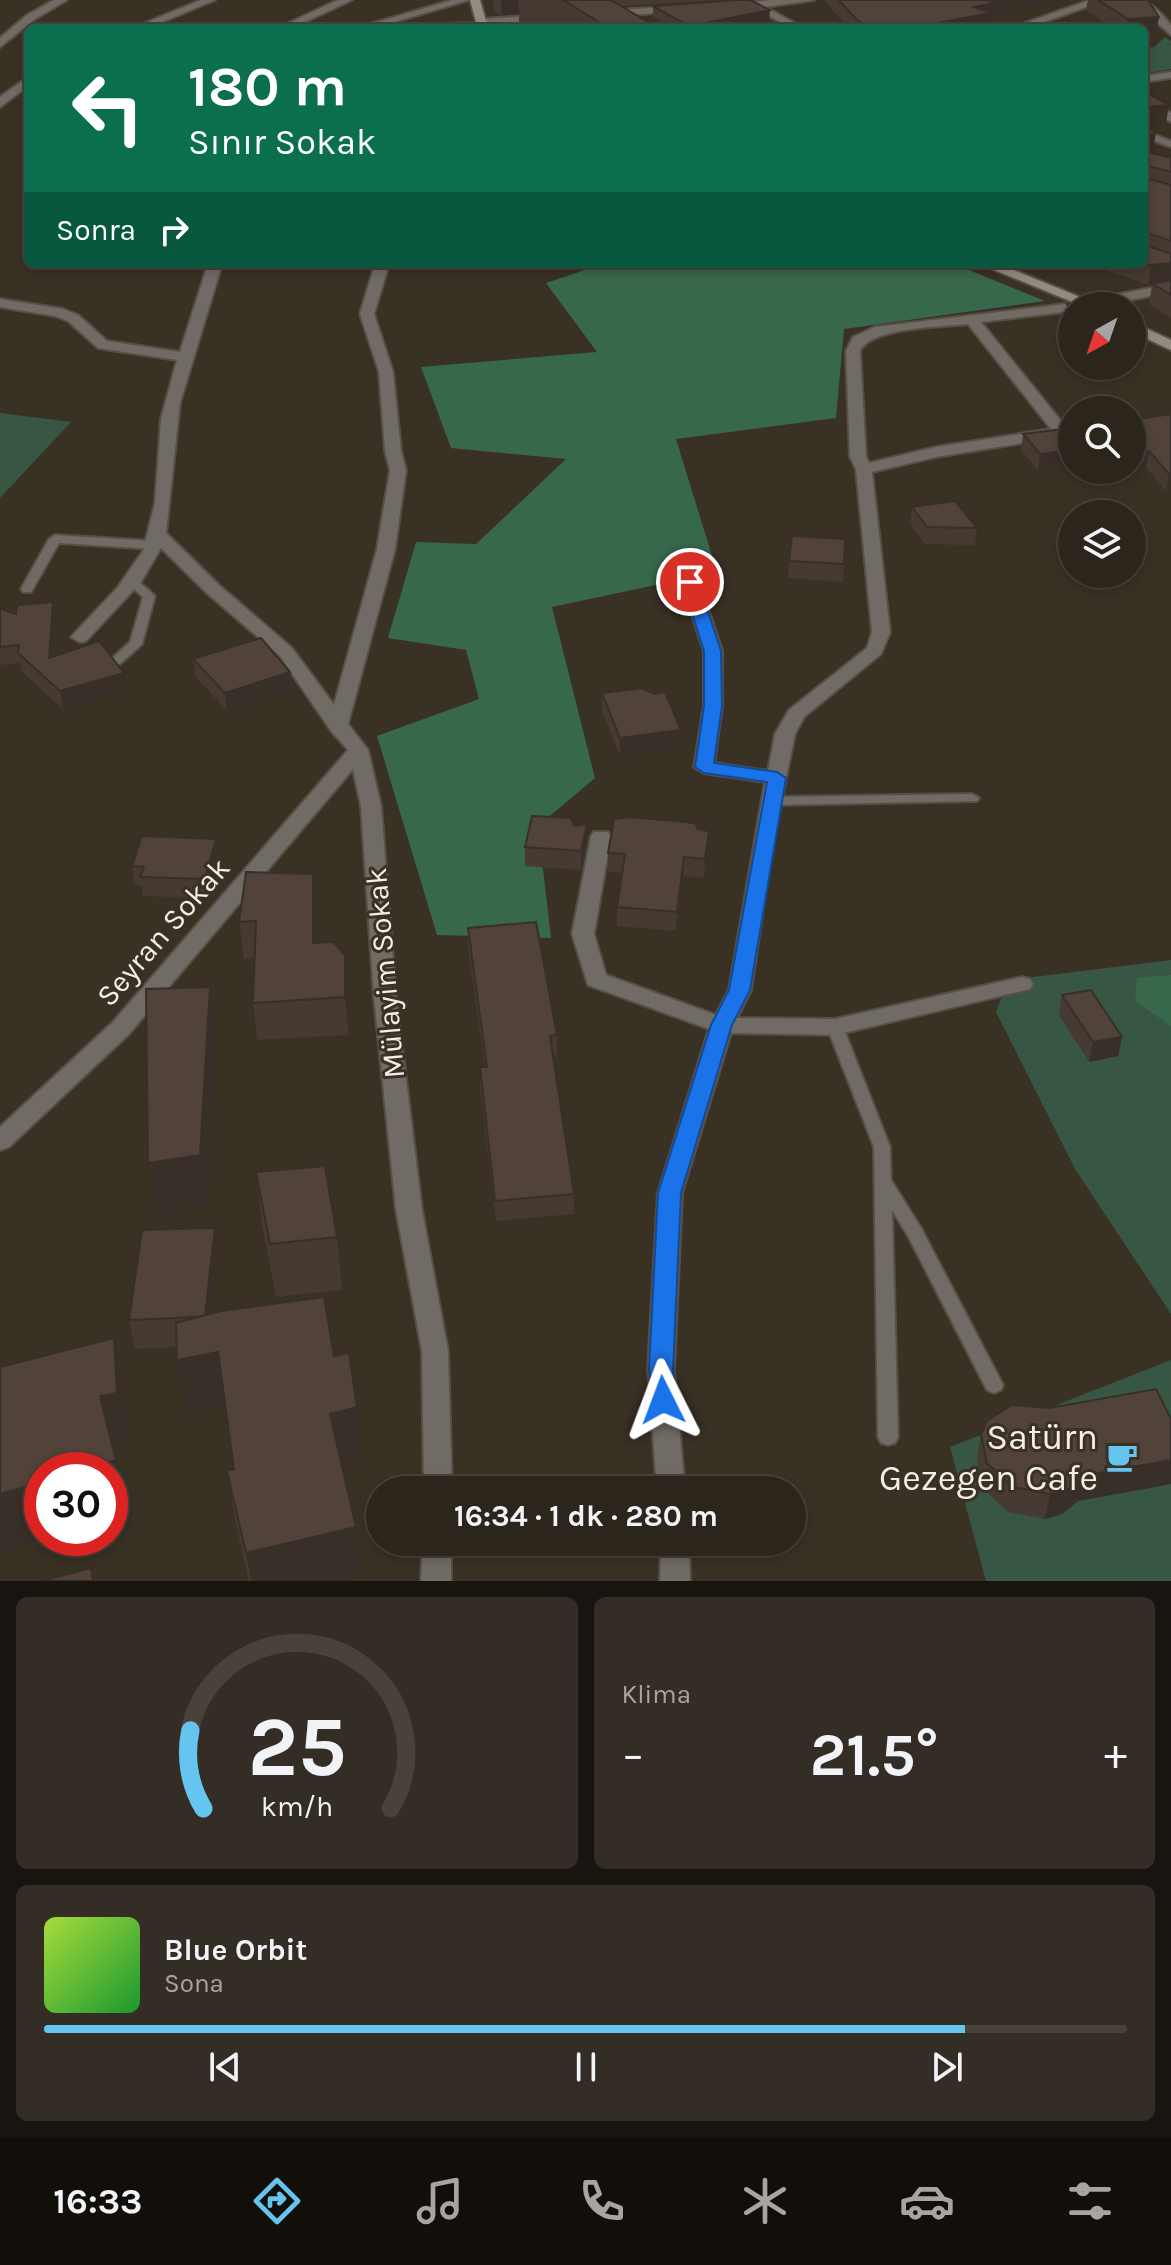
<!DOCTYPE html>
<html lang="tr">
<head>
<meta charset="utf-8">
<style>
	body { margin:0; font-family:Karla,sans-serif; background:#342d25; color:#f1f3f6; height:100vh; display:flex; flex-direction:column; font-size:30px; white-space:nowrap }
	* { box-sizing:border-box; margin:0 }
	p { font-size:26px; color:#a6a5a3 }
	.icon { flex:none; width:44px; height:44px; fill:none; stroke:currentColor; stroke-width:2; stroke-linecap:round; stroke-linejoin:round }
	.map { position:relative; height:1581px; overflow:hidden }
	.details { display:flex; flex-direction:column; gap:16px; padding:16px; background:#18140f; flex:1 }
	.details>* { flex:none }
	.guide { position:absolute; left:24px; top:24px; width:1124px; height:244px; border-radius:12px; box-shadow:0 4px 12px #0003,0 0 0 2px #48423b; background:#0b6e4f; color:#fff; overflow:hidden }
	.needle { width:52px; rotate:220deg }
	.fabs { position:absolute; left:1058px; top:292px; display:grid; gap:16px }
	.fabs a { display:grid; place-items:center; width:88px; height:88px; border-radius:50%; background:#2c251c; box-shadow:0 4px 12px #0003,0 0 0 2px #48423b; font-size:40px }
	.speed { position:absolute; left:24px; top:1452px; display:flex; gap:16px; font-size:40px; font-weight:700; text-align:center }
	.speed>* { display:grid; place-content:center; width:104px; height:104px; border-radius:50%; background:#2c251c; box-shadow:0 4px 12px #0003,0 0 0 2px #48423b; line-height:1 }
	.speed .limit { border:12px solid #d22; background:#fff; color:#111 }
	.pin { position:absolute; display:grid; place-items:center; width:68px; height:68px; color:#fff; margin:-34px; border:4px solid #fff; border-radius:50%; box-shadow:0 2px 8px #0007 }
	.me { position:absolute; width:88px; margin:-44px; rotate:357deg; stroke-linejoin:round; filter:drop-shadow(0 0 6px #0008) }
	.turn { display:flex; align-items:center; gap:28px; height:168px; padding:0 32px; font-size:36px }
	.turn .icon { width:104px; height:104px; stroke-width:2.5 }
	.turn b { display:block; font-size:56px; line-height:68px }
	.then { display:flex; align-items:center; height:76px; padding:0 32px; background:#0003; gap:16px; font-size:30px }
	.big { font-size:60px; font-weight:700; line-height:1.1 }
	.details .card { flex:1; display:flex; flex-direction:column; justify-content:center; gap:12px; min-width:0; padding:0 28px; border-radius:12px; background:#342d25 }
	.details .dial { align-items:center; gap:0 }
	.dial svg { height:208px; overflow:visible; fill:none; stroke:#48423b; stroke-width:7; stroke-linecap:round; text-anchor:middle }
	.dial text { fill:#f1f3f6; stroke:none }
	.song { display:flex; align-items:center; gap:24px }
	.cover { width:96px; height:96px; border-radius:12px; background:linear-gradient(135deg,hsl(80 70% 55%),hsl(130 70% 35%)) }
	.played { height:8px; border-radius:4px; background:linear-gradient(90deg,#65c5ee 85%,#48423b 85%) }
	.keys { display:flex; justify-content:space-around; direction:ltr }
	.heat { display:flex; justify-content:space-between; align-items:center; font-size:44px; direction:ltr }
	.details .tiles { flex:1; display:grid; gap:16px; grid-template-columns:1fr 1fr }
	.card:last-child { grid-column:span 2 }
	.trip { position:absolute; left:366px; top:1476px; width:440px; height:80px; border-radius:40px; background:#2c251c; box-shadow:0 4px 12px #0003,0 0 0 2px #48423b; font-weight:700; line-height:80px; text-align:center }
	.tab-bar { display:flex; height:128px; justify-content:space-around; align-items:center; background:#120f0b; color:#a6a5a3 }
	.tab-bar .icon { width:56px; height:56px }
	.tab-bar .active { color:#65c5ee }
	.tab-bar b { font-size:36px; color:#f1f3f6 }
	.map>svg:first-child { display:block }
	.green { fill:#385644 }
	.forest { fill:#38684c }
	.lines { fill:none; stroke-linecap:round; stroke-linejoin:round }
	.service-casing { stroke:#584f44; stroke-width:4 }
	.minor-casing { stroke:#584f44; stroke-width:4 }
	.tertiary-casing { stroke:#584f44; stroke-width:4 }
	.secondary-casing { stroke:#584f44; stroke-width:4 }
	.service { fill:#706b65; fill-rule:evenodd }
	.minor { fill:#706b65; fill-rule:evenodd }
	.tertiary { fill:#706b65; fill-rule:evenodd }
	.secondary { fill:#928b81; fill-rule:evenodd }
	.wall { fill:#463a32 }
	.shaded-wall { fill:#392f29 }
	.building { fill:#51433a; stroke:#392f29; stroke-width:2 }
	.route { fill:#1a73e8; stroke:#114b97; stroke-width:2 }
	.labels { text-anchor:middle; stroke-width:6; stroke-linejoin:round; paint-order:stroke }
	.street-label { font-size:30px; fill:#f5eee7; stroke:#3a3125 }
	.near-poi-label { font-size:36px; fill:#f5eee7; stroke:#3a3125; text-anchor:end }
</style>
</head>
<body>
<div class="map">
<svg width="1171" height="1581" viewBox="0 0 1171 1581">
	<rect width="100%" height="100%" fill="#3a3125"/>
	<path class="green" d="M1165,37L1171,41V69L1144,74V48L1154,47Z
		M0,413L71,422L0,498Z
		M1171,960V1314L1075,1169L996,1012L1001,999L1025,978Z
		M1171,1360V1581H986L950,1447Z"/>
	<path class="forest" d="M603,264H954L1045,301L844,329L836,418L676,439L717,572L552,607L595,778L538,826L551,938L437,935L377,736L479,699L466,650L388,638L416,542L476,544L566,459L451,448L421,367L597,352L546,283Z
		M1171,975V1026L1135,1001L1137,978Z"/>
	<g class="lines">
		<defs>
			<path id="service" d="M1144,131L1171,141V147L1144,137Z
				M55,535L154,541L160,545L154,549L59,543L31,592H23L21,589L49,539Z
				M132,578L136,579L155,596L142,644L120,664L115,665L109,661L130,642L143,597L126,582Z
				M972,794L979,798L977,801L772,805L765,801L772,797Z
				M835,1022L841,1023L843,1027L890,1147L891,1180L921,1228L1003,1385L1001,1390L994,1393L987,1390L908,1236L892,1210L898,1437L895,1443L888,1445L881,1443L878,1437L874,1147L827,1027L829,1023Z"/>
			<path id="minor" d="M54,0H67L35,19L0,47V38L27,15Z
				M201,0H215L148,28H133Z
				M338,0H352L292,28H278Z
				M769,0H814L765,7L804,28C784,28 772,16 754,9C745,6 736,11 728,6Z
				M1090,0H1106L1027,28H1011Z
				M1131,0C1151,0 1159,11 1171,25V35Z
				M677,6L681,7V11L605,17L600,14L605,11Z
				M545,15L549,16V20L490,25V28H397L402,25L476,23L481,19Z
				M1171,72V78L1144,82V76Z
				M1144,98L1171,113V122L1144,107Z
				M208,264H222L180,403L166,533L220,586L292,648L334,705L377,549L390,470L385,451L379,372L360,314L375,264H389L374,314L393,372L401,451L406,470L395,549L348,724L368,750L381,806L396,997L422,1210L448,1351L452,1490H424L422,1351L396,1210L374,997L361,806L353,769L129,1034L9,1147L0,1150V1127L113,1022L348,750L331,731L280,656L208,594L161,548L141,582L86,641L80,642L71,637L118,587L143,551L155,503L161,419L177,360L98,348L68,321L55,316L0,307V299L63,309L78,315L107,341L180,352Z
				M1171,284V292L1100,306H1072V311L981,322L1065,426L1072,425V435L936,457L872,472L890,632L881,654L804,717L795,734L772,846L751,990L737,1018L835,1019L1022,977L1030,979L1033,984L1030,989L1022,991L835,1035L731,1033L682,1193L674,1370L685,1490H657L648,1370L658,1193L709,1029L588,985L572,934L591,836L594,832H608L611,836L594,934L606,975L716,1015L729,990L765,782L704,773L694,767L704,706V651L681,582L690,577L699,582L722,651V706L714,763L768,771L775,734L789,710L867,648L872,632L856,469L850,457L846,351L853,337L875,327L1073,303ZM968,324L1051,429L936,447L869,463L866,457L860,351C871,327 942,327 968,324Z
				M423,1542H451V1581H421Z
				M661,1542H689L690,1581H660Z"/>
			<path id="tertiary" d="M452,0H469L374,28H357Z
				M28,77V86L0,107V97Z"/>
			<path id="secondary" d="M470,0H480L486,21L493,28H481L476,22Z
				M980,264H999L1102,306H1082Z
				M1132,322L1171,340V350L1132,332Z"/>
		</defs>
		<use href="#service" class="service-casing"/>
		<use href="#minor" class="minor-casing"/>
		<use href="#tertiary" class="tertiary-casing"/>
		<use href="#secondary" class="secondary-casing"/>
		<use href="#service" class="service"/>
		<use href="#minor" class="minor"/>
		<use href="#tertiary" class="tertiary"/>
		<use href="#secondary" class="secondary"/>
	</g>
	<path class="wall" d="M493,0H732L620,6L658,28H522L519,26V14L501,15L494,11Z
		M824,0H1075L993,16L992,20H990L989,28H848Z
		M1088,0H1148L1156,33L1144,35V28H1113L1086,10Z
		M653,6L769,21L732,28H673L653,17Z
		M1144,128L1153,150L1149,152L1171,158V318L1149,304L1152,285H1148L1090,264H1144Z
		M1021,264H1047L1036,269Z
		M1067,304L1072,306V326L1065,320Z
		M1171,414V490L1166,491L1146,467L1132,469V420Z
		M1072,428V466L1038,470L1021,450L1023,434Z
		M912,507L977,528L975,545L925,544L910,524Z
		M845,539L843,582L788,578L789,561Z
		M0,609L16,614L56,620L54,656L126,690L63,709L21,671L20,663L0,665Z
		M193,659L290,672L292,690L227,711L196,677Z
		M602,693L681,748L620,756L602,711Z
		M574,826L587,842L581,870L525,866V847Z
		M216,839L219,858L207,898L143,896L142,886L135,885L132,866Z
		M709,849L704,878L683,876L676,931L617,926V907L622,873L608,872V853Z
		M313,874L316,911V943L348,992L349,1035L257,1040L253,1003L255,958L244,959L239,922Z
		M468,928L557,1035V1055H553L574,1194V1214L496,1221L480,1087V1067H485L468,947Z
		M1062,995L1122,1037L1118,1056L1089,1062L1059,1015Z
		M256,1172L337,1237L342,1290L276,1297L262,1224Z
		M215,1228L219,1257L213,1313L334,1356L362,1460L342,1466L356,1527L361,1579L355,1581H249L236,1524L227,1471L234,1469L226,1405L186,1413L177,1347L135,1349L129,1320Z
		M1171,1419V1484L1078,1501L1062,1514L1045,1519L1008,1512L982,1488L977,1459L981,1434Z"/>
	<path class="shaded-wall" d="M501,0H519V14L501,15Z
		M994,0H1075L993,16L992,20H990L989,28H912Z
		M770,10L769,21L732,28H689V26Z
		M1159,17L1156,33L1144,35V28H1127L1128,19Z
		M1169,105L1166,123L1144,125V107Z
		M1156,132L1153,150L1144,154V137Z
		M1171,263V282L1148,285L1151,265Z
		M1037,264H1047L1036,269Z
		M1072,450V466L1038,470L1040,454Z
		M1149,451L1146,467L1132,469V453Z
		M1169,474H1171V490L1166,491Z
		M53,602L56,620L52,676L49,658Z
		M290,672L292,690L227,711L225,693Z
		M124,673L126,690L63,709L60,691Z
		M681,730V748L620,756V738Z
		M587,824V842L581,870V851Z
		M709,831V849L704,878L705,859Z
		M216,839L219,858L207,898L205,879Z
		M684,857L683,876L676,931L677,912Z
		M313,874L316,911V980L313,943Z
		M345,955L348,992L349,1035L345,997Z
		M210,987L217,1038L208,1207L157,1215L148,1163Z
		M1122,1037L1118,1056L1089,1062L1093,1042Z
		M215,1228L219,1257L210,1346L205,1317Z
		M114,1338L124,1391L128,1446L111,1449L100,1396Z
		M218,1352L226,1405L186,1413L177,1360Z
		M357,1407L362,1460L336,1467L330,1414Z
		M116,1460L127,1513L110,1518V1470H82Z
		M1171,1460V1484L1078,1501L1062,1514L1045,1519L1050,1494L1083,1476Z
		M42,1482V1538H45L0,1551V1494Z
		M356,1527L361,1579L355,1581H251L246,1553Z"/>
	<path class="building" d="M563,0H611L658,28H609Z
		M738,0H750L770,10L689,26L653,6Z
		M839,0H994L989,1L994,3L974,7L991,13L912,28H869L857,20Z
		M1098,0H1148L1159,17L1128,19Z
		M1144,87L1145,92L1169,105L1144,107Z
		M1144,128L1156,132L1144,137Z
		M1144,151L1171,158V172L1145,165L1146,178L1171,185V241L1145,232L1146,245L1171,254V263L1151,265L1144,263Z
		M1171,280V295L1153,284Z
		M1102,300L1108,306H1072V309L1067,304Z
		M1171,414V474H1169L1149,451L1132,453V420Z
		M1072,428V450L1040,454L1023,434Z
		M955,501L977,528L927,527L912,507Z
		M792,536L845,539L844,564L789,561Z
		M53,602L49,658L99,641L124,673L60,691L18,653L19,645L0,647V609L16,614L17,605Z
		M261,638L290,672L225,693L193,659Z
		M642,688L654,694L665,692L681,730L620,738L602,693Z
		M532,816L571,818L574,826L587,824L581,851L525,847Z
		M630,817L695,823L698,829L709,831L705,859L684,857L677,912L617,907L625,854L608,853L614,819Z
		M142,836L216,839L205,879L140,877L144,867L132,866Z
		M246,872L313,874V943L333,942L345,955V997L253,1003L256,921L239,922Z
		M536,922L557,1035L550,1036L574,1194L495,1201L480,1067H487L468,928Z
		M210,987L200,1155L148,1163L146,989Z
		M1091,990L1122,1037L1093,1042L1062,995Z
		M325,1166L337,1237L270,1244L256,1172Z
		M215,1228L205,1315L197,1317L129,1320L142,1230Z
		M324,1297L334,1356L349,1353L357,1407L330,1414L356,1527L246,1553L227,1471L234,1469L218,1352L177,1360L176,1323L221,1311Z
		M114,1338L117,1393L100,1396L116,1460L82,1470H42V1482L0,1494V1367Z
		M1156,1389L1171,1419V1460L1083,1476L1067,1490L1050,1494L1013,1487L987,1463L981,1434L987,1421L1012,1405L1050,1408Z
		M91,1568L93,1581H42Z"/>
	<path class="route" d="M690,577L698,582L721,651L722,706L714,763L777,772L786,778L750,990L732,1025L681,1193L673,1370L676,1400L672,1407L663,1410L655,1407L649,1370L658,1193L711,1025L729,990L767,782L704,773L695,767L704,706V651L682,582Z"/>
	<defs>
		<symbol id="cafe-bare" viewBox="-9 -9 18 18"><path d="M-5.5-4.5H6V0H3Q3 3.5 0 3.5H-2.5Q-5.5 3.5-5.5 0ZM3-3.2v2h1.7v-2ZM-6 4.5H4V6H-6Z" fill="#65c5ee" stroke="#3a3125" stroke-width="2.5" paint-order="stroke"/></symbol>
	</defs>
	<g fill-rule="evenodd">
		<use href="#cafe-bare" x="1100" y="1435" width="44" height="44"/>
	</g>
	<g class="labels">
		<g class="street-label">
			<text transform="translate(163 932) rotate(-49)" y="10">Seyran Sokak</text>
			<text transform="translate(385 973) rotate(-95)" y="10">Mülayim Sokak</text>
		</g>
		<g class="near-poi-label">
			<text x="1098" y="1449">Satürn<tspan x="1098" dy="41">Gezegen Cafe</tspan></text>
		</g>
	</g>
</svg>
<div class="fabs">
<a><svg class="needle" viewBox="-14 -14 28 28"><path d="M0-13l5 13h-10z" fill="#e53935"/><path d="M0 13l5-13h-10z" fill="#a6a5a3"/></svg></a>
<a><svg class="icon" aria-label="search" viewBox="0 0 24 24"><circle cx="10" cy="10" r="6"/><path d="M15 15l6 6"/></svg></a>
<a><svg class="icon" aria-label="layers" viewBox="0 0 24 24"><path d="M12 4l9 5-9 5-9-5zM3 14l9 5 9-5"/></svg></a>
</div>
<div class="speed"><div class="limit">30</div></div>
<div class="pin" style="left:690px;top:582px;background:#d93025"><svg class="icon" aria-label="arrive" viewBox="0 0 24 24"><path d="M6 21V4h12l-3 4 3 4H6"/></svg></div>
<svg class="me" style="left:663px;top:1400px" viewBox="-20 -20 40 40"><path d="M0-17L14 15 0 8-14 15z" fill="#1a73e8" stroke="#fff" stroke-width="4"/></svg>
<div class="trip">16:34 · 1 dk · 280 m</div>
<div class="guide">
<div class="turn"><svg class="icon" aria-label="left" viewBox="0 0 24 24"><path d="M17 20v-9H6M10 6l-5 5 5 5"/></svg><div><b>180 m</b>Sınır Sokak</div></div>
<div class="then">Sonra<svg class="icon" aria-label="right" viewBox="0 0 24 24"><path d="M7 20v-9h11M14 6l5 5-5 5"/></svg></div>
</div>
</div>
<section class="details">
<div class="tiles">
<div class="card dial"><svg viewBox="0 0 100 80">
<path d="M14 69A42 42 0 1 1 86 69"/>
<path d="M14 69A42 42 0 0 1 9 39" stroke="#65c5ee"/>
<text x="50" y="56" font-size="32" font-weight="700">25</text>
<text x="50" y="72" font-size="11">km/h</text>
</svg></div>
<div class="card"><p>Klima</p>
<div class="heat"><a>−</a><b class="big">21.5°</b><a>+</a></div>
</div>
<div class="card">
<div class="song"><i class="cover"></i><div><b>Blue Orbit</b><p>Sona</p></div></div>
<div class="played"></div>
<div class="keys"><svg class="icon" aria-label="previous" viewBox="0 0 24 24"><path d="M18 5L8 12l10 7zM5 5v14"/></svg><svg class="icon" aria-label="pause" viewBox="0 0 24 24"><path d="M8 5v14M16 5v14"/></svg><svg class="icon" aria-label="next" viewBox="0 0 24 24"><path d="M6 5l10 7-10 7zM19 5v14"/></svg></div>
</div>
</div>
</section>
<nav class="tab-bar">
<b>16:33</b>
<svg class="icon active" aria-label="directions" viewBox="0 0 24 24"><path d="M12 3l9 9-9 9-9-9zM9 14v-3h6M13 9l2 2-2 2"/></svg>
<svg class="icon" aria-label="music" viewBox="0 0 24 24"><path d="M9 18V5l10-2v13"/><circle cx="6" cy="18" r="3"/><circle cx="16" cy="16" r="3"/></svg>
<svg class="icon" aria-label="phone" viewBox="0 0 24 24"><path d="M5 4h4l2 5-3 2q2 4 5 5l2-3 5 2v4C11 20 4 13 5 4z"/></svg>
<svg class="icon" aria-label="climate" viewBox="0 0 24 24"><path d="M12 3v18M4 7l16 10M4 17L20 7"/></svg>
<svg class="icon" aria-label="car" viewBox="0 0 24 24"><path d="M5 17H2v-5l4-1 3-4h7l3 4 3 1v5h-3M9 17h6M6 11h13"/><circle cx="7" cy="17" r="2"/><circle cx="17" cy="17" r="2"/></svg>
<svg class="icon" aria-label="filters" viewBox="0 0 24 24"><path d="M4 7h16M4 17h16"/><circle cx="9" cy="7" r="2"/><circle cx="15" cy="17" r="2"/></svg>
</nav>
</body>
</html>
